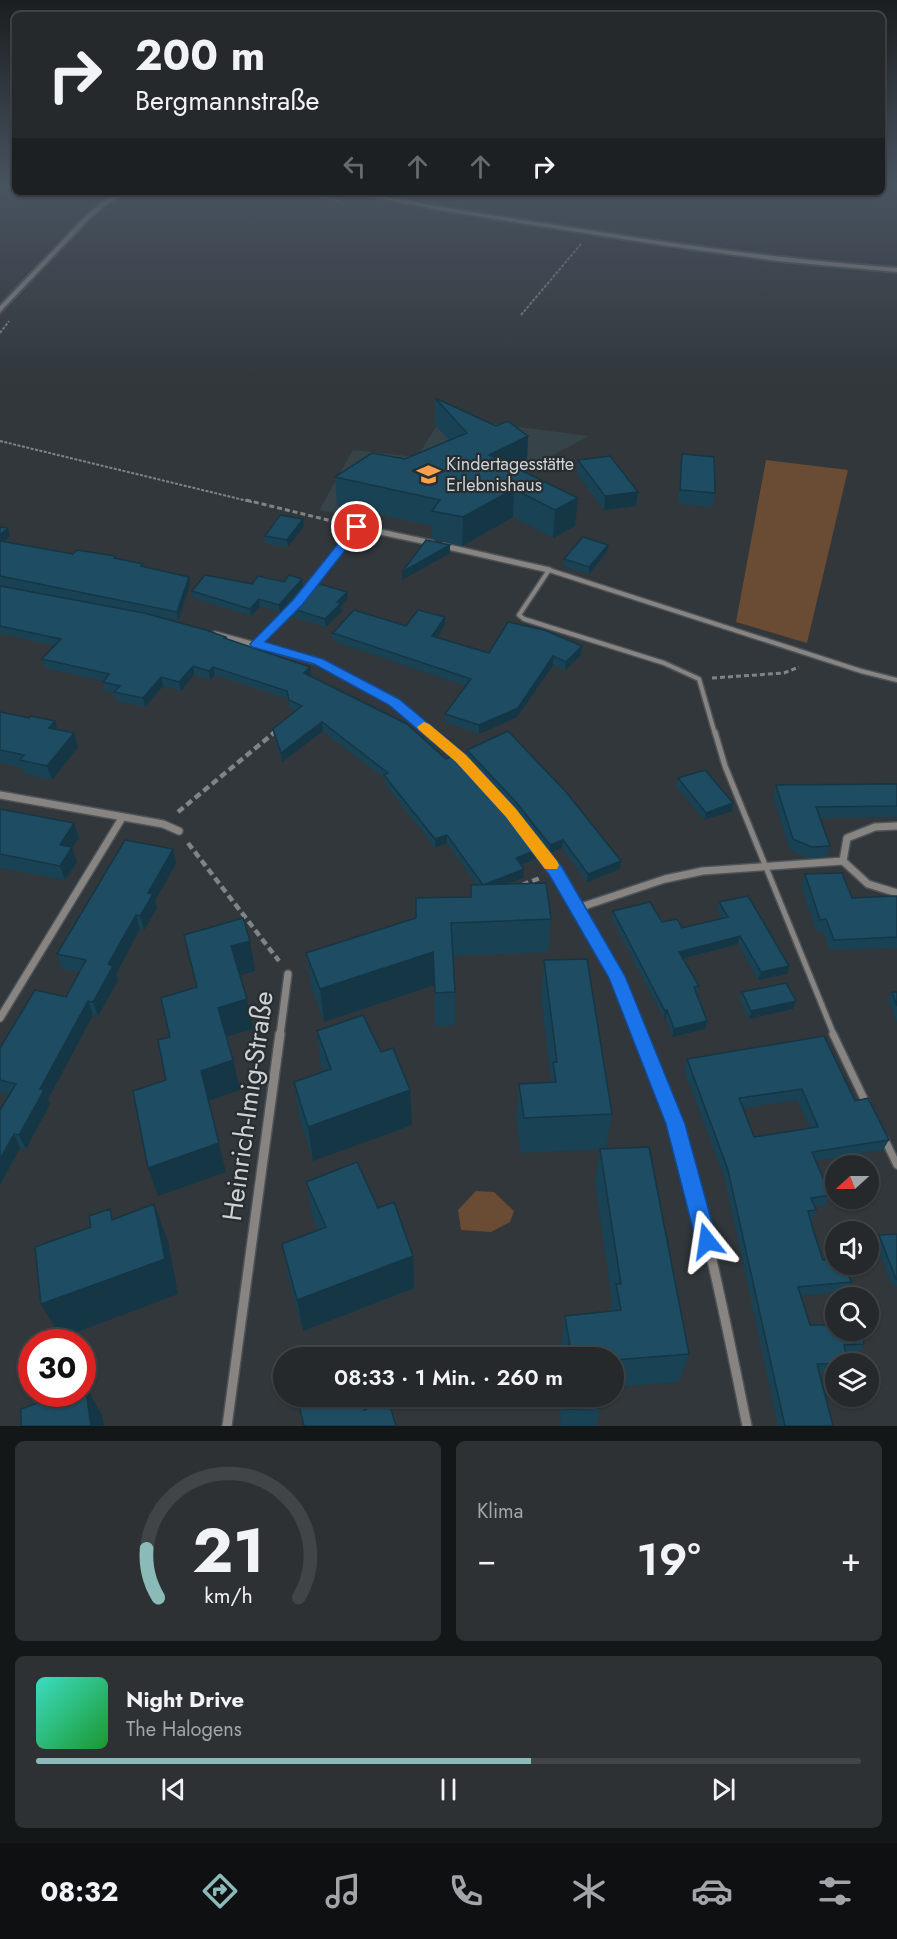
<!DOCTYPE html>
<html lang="de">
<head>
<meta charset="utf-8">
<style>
	body { margin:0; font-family:Jost,sans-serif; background:#2d3134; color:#f1f3f6; height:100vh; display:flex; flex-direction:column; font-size:22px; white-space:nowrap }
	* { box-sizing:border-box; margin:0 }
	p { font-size:20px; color:#a3a6a9 }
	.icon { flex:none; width:33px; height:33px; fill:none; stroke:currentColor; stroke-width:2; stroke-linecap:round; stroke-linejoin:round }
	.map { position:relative; height:1426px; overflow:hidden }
	.drawer { display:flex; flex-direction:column; gap:15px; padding:15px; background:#141718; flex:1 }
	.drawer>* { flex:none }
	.top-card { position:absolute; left:12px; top:12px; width:873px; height:183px; border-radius:9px; box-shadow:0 2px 4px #0004,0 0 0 2px #424548; background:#25292c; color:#f1f3f6; overflow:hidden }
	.needle { width:39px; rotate:249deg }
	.controls { position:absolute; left:825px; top:1155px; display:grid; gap:12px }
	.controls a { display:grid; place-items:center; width:54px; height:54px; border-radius:50%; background:#25292c; box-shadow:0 2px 4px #0004,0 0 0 2px #424548; font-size:30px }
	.speed { position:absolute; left:18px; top:1329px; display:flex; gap:12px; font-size:30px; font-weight:700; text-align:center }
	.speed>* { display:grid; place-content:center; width:78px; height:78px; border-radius:50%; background:#25292c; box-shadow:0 2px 4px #0004,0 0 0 2px #424548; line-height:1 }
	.speed .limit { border:9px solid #d22; background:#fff; color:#111 }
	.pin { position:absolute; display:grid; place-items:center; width:51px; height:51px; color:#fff; margin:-26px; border:3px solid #fff; border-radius:50%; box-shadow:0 2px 6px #0007 }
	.me { position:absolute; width:66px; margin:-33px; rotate:345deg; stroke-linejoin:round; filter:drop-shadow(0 0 4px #0008) }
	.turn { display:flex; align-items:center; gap:21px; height:126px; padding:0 24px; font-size:27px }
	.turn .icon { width:78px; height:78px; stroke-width:2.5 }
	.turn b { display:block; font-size:42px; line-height:51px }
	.lanes { display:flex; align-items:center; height:57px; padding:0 24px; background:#0003; justify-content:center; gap:30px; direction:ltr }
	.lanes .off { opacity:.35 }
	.big { font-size:45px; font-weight:600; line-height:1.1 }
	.drawer .card { flex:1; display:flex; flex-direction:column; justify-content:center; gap:9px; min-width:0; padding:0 21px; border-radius:9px; background:#2d3134 }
	.drawer .dial { align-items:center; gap:0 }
	.dial svg { height:156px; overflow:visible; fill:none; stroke:#424548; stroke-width:7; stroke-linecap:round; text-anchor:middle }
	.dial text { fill:#f1f3f6; stroke:none }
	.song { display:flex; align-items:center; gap:18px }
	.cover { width:72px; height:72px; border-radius:9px; background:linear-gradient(135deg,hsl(170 70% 55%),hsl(130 70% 35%)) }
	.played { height:6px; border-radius:3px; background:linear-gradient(90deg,#8bbbb9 60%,#424548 60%) }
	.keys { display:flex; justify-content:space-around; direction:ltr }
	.heat { display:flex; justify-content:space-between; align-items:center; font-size:33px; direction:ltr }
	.drawer .tiles { flex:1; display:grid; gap:15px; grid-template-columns:1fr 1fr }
	.card:last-child { grid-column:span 2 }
	.trip { position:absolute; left:273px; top:1347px; width:351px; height:60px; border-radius:30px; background:#25292c; box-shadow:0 2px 4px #0004,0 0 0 2px #424548; font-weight:600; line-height:60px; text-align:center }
	.dock { display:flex; height:96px; justify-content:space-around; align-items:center; background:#0f1012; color:#a3a6a9 }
	.dock .icon { width:42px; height:42px }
	.dock .selected { color:#8bbbb9 }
	.dock b { font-size:27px; color:#f1f3f6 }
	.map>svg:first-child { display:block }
	.built { fill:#364349 }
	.green { fill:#694c33 }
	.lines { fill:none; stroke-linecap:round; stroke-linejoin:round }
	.service-far2-casing { stroke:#4d5357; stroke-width:7 }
	.service-far1-casing { stroke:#4d5357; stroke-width:8 }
	.service-casing { stroke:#4d5357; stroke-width:10 }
	.minor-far2-casing { stroke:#4d5357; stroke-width:8 }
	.minor-far1-casing { stroke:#4d5357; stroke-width:10 }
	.minor-casing { stroke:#4d5357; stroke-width:12 }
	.tertiary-casing { stroke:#4d5357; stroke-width:4 }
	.path-far2 { stroke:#7f8487; stroke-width:2; stroke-dasharray:3 1.5; stroke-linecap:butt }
	.path-far1 { stroke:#7f8487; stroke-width:3; stroke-dasharray:5 3; stroke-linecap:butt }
	.path { stroke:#7f8487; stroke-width:4.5; stroke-dasharray:7 4; stroke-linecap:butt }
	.service-far2 { stroke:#878482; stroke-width:4 }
	.service-far1 { stroke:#878482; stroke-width:5 }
	.service { stroke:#878482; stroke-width:7 }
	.minor-far2 { stroke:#878482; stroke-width:5 }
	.minor-far1 { stroke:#878482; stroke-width:7 }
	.minor { stroke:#878482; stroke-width:9 }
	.tertiary { fill:#878482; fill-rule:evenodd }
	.wall { fill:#1a4255; fill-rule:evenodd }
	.shaded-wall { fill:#153645 }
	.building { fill:#1e4d63; stroke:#153645; stroke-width:1.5; fill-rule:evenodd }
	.route { fill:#1a73e8; stroke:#114b97; stroke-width:1.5 }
	.slow { fill:#f59e0b }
	.labels { text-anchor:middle; stroke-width:4.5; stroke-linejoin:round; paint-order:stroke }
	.far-poi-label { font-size:18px; fill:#ced2d4; stroke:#272d30; text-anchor:start }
	.near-street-label { font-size:27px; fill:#ced2d4; stroke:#272d30 }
</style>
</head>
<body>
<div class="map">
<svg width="897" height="1426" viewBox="0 0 897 1426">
	<rect width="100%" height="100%" fill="#31373b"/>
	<path class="built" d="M442,417L589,436L476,496L425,509L419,523L368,512L360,519L319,510L353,450L417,457Z"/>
	<path class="green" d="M766,460L848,470L807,643L736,622Z
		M476,1191L494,1192L514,1211L510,1222L491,1232L461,1230L458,1210Z"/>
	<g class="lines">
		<defs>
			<path id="service-far2" d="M715,734L699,679L664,663L524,619L519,615L549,570L861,671L897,680"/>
			<path id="service-far1" d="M715,732L725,766L834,1035"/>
			<path id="service" d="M833,1034L866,1103
				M885,1140L897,1165"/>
			<path id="minor-far2" d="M444,546L549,570
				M310,587L357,527L432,543
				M215,634L318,662L394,702L432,734
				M256,644L294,606"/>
			<path id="minor-far1" d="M430,732L461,758L500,801
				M0,795L163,824L179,831
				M534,843L578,907L615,975L641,1035
				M843,861L847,838L875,827L897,826
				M578,908L665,879L703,871L843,861L868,884L897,893
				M0,1018L122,818
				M280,1035L288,974"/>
			<path id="minor" d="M641,1034C695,1157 720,1294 747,1426
				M227,1426L280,1034"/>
			<path id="tertiary" d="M122,192H128L108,203L89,219L0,312V306L85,217L104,201Z
				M351,192H360C433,207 507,218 581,229C686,246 791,260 897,268V272L778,261L661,245L439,210Z"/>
		</defs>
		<use href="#service-far2" class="service-far2-casing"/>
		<use href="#service-far1" class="service-far1-casing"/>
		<use href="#service" class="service-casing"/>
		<use href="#minor-far2" class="minor-far2-casing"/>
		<use href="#minor-far1" class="minor-far1-casing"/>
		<use href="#minor" class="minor-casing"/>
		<use href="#tertiary" class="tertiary-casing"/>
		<path class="path-far2" d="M300,192L341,201
			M521,315L581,244
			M0,333L9,321
			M0,441L252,502"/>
		<path class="path-far1" d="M246,500L340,523
			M712,678L784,673L799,667
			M273,734L276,731"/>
		<path class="path" d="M178,812L275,732
			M188,843L279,961
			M522,885L540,878"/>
		<use href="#service-far2" class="service-far2"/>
		<use href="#service-far1" class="service-far1"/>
		<use href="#service" class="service"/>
		<use href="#minor-far2" class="minor-far2"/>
		<use href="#minor-far1" class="minor-far1"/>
		<use href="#minor" class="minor"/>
		<use href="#tertiary" class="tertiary"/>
	</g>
	<path class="wall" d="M435,398L496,426L528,436L527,463L516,468L575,526L553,538L513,517L462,546L432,539V526L337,505L335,477L405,459L449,440L435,425Z
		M682,454L715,493L712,507L678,504L680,467Z
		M578,460L638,492L636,506L604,510L577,474Z
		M303,519L304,526L288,547L265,544V536Z
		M0,527L8,528L10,536L4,542L73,554L115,556L116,558L143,564L144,567L190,585L178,620L0,585Z
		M608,545L607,552L589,574L563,566L564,559Z
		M302,579L303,586L280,612L260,606L251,616L193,598L192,591Z
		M0,586L226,639L310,667V676L538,858L521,865L524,869L523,878L506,884L551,919L548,952L453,956L455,992V1025L435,1026L434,985L324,1022L311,986L306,953L416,918L470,897L471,885H477L447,843L435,848L385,784V779L323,731L282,762L274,737L273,729L295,711L290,708L288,699L215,675L210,680L194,675L181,691L163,686L145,707L116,701L114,693L105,691L103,682L104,681L45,668L42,659L55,646L0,633Z
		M348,599L341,606L342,611L326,627L290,616V608Z
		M445,625L437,637L489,653L582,646L581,655L565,670L553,665L517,717L479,734L445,722V714L466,686L333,641V633L406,626Z
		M0,712L57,730L74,733L78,747L52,780L25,774L23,768L0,763Z
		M467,750L620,869L587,882L562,848L549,853L516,810L467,758Z
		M678,778L733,803L732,811L704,820L676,786Z
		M897,784V817L819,818L830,846L826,857L808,858L790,850L773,796L776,785Z
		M0,809L74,823L79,838L72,848L77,862L65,880L0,868Z
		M173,849L176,863L155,901L157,908L144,930L140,929L116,974L118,980L98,1016L93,1015L77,1044L48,1099L50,1104L26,1149L20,1148L0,1185L9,1095L0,1092V1048L66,997L80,972L62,969L57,954Z
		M805,874L852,898L897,896V948L830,950L822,930L816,931L801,885Z
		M719,902L789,966L787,974L758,980L738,944L683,959L699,986L697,993L707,1021L705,1029L672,1037L666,1018L664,1019L612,919L613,911L662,922L682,928L722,918L717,910Z
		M544,960L612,1114L606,1149L521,1153L516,1119L519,1084L551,1082L541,996Z
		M742,992L796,1001L793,1009L749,1019L740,1000Z
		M892,992H897V1023L888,1000Z
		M317,1031L381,1052L412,1125L313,1161L299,1117L294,1082L323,1072L321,1067Z
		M687,1059L855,1101L889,1140L883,1150L816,1161L830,1195L825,1205L815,1206L816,1210L812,1220H811L823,1260L851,1282L846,1291L801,1296L810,1325L864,1344L858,1353L846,1354L848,1364H836V1372L820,1373L833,1426H778L725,1180L684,1070ZM797,1100L810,1128L754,1137L743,1108Z
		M600,1149L689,1354L679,1382L614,1387V1358H563L561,1344L565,1316L610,1311L612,1302L595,1181Z
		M306,1182L413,1256L414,1288L303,1331L288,1276L282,1244L318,1230L312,1216Z
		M897,1234V1286H892L875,1242L879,1235Z
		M560,1396H599L600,1408L596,1426H561L559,1400Z"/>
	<path class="shaded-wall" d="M528,436L527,463L488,482L489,455Z
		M514,489L513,517L462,546L463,517Z
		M638,492L636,506L604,510L605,496Z
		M578,498L575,526L553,538L555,510Z
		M303,519L304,526L288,547L287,540Z
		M8,528L10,536L0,545V535Z
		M450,545V553L402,580V572Z
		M608,545L607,552L589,574V567Z
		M189,577L190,585L178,620L177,612Z
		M302,579L303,586L280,612L279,605Z
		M347,592L348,599L341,606L342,611L326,627L325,619L337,602Z
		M259,599L260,606L251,616L250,609Z
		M445,617V625L432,644V636Z
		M582,646L581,655L565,670L566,662Z
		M553,656V665L517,717L479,734V725Z
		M193,666L194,675L181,691L179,682Z
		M213,667L215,675L210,680L209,671Z
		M310,667L311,676L305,682L304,673Z
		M161,677L163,686L145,707L143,698Z
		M55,721L59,735L49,728Z
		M322,722L323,731L282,762L281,753Z
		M74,733L78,747L52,780L47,766Z
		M733,803L732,811L704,820L706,813Z
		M74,823L79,838L72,848L77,862L65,880L60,866V845Z
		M447,835V843L435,848V839Z
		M563,840L562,848L549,853L550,845Z
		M173,849L176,863L155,901L157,908L144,930L140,916L148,893Z
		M539,849L538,858L516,867V858Z
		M621,861L620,869L587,882L588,874Z
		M524,869L523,878L483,893V885Z
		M136,915L140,929L116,974L118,980L98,1016L93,1002L108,964Z
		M740,936L738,944L677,960L679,952Z
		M250,941L255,971L237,976L231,946Z
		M433,952L434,985L324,1022L320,989Z
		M789,966L787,974L758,980L761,972Z
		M247,999L253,1029L225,1037L218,1008Z
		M88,1001L93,1015L48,1099L50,1104L26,1149L19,1135L40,1089Z
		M796,1001L793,1009L749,1019L751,1011Z
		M667,1010L666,1018L664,1019L665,1011Z
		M707,1021L705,1029L672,1037L674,1029Z
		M233,1060L240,1090L208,1101L226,1172L158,1196L148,1168L201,1071Z
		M410,1090L412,1125L313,1161L308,1127Z
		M14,1134L20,1148L0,1185V1159Z
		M154,1204L168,1241L178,1294L61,1338L41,1304Z
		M413,1256L414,1288L303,1331L297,1300Z
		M85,1385L102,1415L104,1426H91Z"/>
	<path class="building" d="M435,398L496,426L508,421L528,436L489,455L578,498L555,510L514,489L463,517L432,511L440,500L335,477L372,453L405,459L467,433Z
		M682,454L714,457L715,493L680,490Z
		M610,456L638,492L605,496L578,460Z
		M280,515L303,519L287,540L265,536Z
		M0,527L8,528L0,535Z
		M583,537L608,545L589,567L564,559Z
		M426,540L450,545L402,572Z
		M0,541L73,554L77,550L115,556L114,558L143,564L141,566L189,577L177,612L0,576Z
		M205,575L252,584L258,576L284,582L289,575L302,579L279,605L259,599L250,609L192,591Z
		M313,582L347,592L337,602L341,603L325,619L290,608Z
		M0,586L144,613L206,630L226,637L224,638L310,667L304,673L407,724L446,759L456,754L508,809L539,849L516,858L524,869L483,885L447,835L435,839L384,775L388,773L322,722L281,753L273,729L302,706L289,700L287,691L213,667L209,671L193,666L179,682L161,677L143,698L114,692L120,686L103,682L109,674L42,659L61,639L0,626Z
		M354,610L406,626L418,610L445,617L432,636L489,653L508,622L544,630L582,646L566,662L553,656L518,708L479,725L445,714L471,679L333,633Z
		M0,712L29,718L31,716L55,721L49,728L74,733L47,766L20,760L24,755L0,750Z
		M508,731L566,792L621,861L588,874L563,840L550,845L516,802L467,750Z
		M705,770L733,803L706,813L678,778Z
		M897,784V806L816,807L830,846L812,847L793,839L776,785Z
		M0,809L74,823L60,845L72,847L60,866L0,854Z
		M125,840L173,849L148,893L153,894L140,916L136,915L108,964L113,966L93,1002L88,1001L72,1030L40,1089L44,1090L19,1135L14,1134L0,1159V1110L16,1084L0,1080V1048L35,990L66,997L86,960L57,954Z
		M842,873L852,898L897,896V937L834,940L826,919L820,920L805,874Z
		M546,883L551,919L451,923L455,992L435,993L433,952L320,989L306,953L416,918V898L471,897V885Z
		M748,896L789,966L761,972L740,936L679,952L699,986L694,987L707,1021L674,1029L667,1010L665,1011L613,911L650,902L662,922L677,919L682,928L728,917L719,902Z
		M243,918L250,941L231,946L247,999L218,1008L233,1060L201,1071L219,1143L148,1168L133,1091L166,1080L158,1040L170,1037L161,998L197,987L184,935Z
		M587,959L612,1114L524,1118L519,1084L556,1082L553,1062H557L544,960Z
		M786,983L796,1001L751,1011L742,992Z
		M892,992H897V1006Z
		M363,1015L381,1052L393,1048L410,1090L308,1127L294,1082L331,1069L317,1031Z
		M824,1036L855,1101L868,1098L889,1140L812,1152L830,1195L811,1198L816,1210L808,1211L814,1233L823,1260L836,1259V1264H845L851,1282L798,1287L810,1325H836V1330H861L864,1344L844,1345L848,1363L817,1364L833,1426H785L728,1170L687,1059ZM802,1089L818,1127L754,1137L739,1098Z
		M649,1147L689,1354L614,1360V1358H572L565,1316L621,1310L616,1284H621L600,1149Z
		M357,1162L378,1208L394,1202L413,1256L297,1300L282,1244L326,1227L306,1182Z
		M154,1204L165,1259L41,1304L35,1247L91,1227L89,1216L110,1209L112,1220Z
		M897,1234V1279H896L879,1235Z
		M350,1348L353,1358H328Z
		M85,1385L91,1426H21V1409L62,1394H82V1386Z
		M297,1396H361L364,1410L388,1400L396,1426H304Z
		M566,1396H599L600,1408L567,1409Z"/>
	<linearGradient id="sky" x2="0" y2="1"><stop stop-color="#1b1e20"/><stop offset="0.48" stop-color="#485360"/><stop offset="1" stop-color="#485360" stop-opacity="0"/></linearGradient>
	<rect width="897" height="385" fill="url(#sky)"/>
	<path class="route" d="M357,524L363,527L361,530L302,605L265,642L323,659L399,699L466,755L516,809L562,867L625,976L685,1124L717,1241L714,1248L707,1251L699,1248L696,1241L666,1124L609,978L550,876L506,817L456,762L389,705L314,664L252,647L250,644L293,600L353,525Z"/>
	<path class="slow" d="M424,722L429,724L466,755L516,809L557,861L559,865L557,869H545L506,817L456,762L419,730L417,727Z"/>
	<defs>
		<symbol id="school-bare" viewBox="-9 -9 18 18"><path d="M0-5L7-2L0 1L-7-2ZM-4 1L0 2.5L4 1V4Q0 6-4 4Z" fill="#f8a04b" stroke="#272d30" stroke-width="2.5" paint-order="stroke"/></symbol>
	</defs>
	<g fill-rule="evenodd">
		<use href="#school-bare" x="412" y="458" width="33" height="33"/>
	</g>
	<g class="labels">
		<g class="far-poi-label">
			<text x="446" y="470">Kindertagesstätte<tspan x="446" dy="21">Erlebnishaus</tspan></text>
		</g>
		<g class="near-street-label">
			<text transform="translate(248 1106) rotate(-82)" y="9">Heinrich-Imig-Straße</text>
		</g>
	</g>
</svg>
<div class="controls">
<a><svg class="needle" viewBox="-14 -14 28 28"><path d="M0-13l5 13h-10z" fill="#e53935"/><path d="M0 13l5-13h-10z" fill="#a3a6a9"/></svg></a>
<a><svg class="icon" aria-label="sound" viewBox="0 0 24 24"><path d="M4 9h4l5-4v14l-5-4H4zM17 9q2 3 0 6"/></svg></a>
<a><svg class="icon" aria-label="search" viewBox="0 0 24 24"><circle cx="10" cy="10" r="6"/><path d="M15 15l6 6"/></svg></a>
<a><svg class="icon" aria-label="layers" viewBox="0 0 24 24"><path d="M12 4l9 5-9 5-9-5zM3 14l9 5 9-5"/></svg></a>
</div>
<div class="speed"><div class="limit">30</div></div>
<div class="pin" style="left:357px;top:527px;background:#d93025"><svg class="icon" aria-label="arrive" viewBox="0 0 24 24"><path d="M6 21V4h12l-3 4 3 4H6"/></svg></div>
<svg class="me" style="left:707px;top:1241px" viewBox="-20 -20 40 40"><path d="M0-17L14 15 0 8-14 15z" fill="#1a73e8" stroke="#fff" stroke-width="4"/></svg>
<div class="trip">08:33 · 1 Min. · 260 m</div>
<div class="top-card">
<div class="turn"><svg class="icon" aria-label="right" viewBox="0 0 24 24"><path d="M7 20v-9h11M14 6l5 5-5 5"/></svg><div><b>200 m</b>Bergmannstraße</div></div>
<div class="lanes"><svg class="icon off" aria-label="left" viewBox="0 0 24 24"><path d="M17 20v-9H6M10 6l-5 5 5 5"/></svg><svg class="icon off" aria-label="ahead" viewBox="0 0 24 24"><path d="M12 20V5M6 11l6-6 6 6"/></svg><svg class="icon off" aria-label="ahead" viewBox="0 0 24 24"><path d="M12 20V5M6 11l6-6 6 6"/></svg><svg class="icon" aria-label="right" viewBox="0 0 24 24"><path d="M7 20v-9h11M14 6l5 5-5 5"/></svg></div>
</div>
</div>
<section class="drawer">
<div class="tiles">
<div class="card dial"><svg viewBox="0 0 100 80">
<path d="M14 69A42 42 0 1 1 86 69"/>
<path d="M14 69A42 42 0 0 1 8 44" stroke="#8bbbb9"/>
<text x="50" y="56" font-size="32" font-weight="700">21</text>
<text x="50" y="72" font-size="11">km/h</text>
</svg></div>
<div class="card"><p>Klima</p>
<div class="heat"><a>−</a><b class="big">19°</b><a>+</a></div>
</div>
<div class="card">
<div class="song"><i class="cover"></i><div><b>Night Drive</b><p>The Halogens</p></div></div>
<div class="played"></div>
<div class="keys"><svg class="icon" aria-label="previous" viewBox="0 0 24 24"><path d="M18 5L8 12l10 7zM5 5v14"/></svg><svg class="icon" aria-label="pause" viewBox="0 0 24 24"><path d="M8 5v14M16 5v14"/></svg><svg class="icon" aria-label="next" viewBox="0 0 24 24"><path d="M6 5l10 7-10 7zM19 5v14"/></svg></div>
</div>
</div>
</section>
<nav class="dock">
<b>08:32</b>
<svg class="icon selected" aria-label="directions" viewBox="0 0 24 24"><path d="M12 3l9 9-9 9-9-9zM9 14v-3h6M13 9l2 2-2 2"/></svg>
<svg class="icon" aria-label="music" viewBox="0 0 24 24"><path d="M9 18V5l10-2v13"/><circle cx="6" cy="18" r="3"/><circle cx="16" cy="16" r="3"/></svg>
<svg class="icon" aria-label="phone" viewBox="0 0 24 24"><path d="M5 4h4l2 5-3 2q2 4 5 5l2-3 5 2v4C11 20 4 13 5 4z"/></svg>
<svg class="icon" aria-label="climate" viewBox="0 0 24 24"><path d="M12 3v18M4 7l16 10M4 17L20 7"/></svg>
<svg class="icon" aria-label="car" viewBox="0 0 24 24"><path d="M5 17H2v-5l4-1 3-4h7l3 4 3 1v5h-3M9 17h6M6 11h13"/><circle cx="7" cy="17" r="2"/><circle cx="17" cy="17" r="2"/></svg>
<svg class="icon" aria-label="filters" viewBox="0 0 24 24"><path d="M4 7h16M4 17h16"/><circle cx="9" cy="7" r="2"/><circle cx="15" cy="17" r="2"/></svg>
</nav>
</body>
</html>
